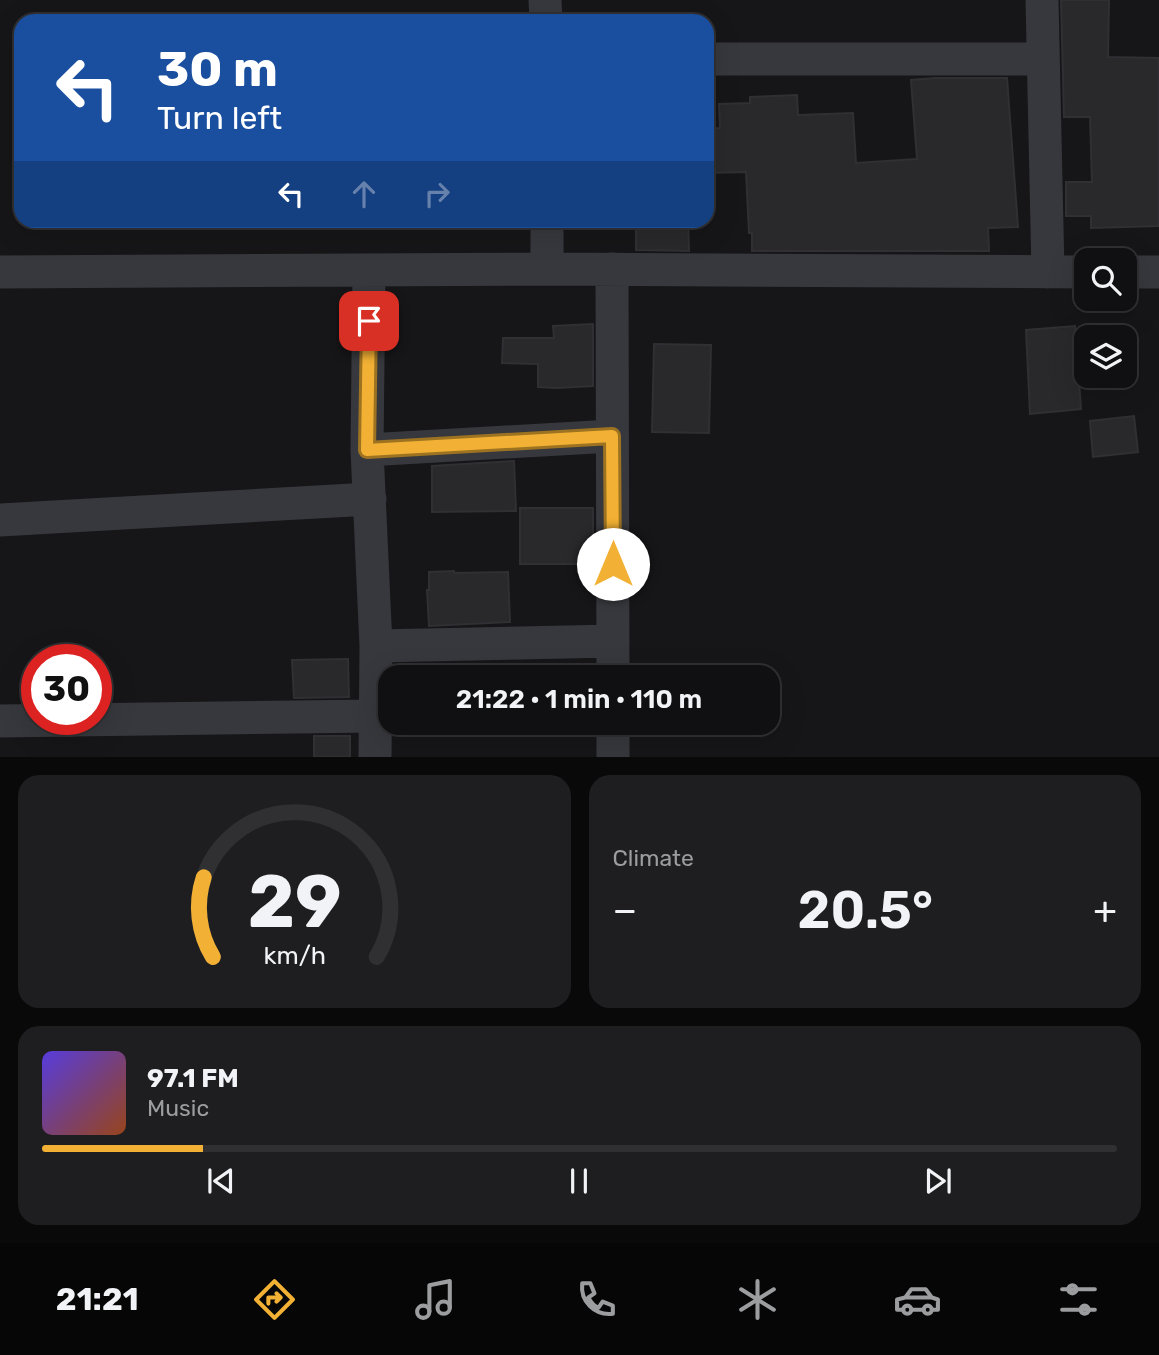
<!DOCTYPE html>
<html lang="en">
<head>
<meta charset="utf-8">
<style>
	body { margin:0; font-family:Rubik,sans-serif; background:#1e1e20; color:#f1f3f6; height:100vh; display:flex; flex-direction:column; font-size:26px; white-space:nowrap }
	* { box-sizing:border-box; margin:0 }
	p { font-size:23px; color:#9c9d9f }
	.icon { flex:none; width:38px; height:38px; fill:none; stroke:currentColor; stroke-width:2; stroke-linecap:round; stroke-linejoin:round }
	.map { position:relative; height:757px; overflow:hidden }
	.panel { display:flex; flex-direction:column; gap:18px; padding:18px; background:#09090a; flex:1 }
	.panel>* { flex:none }
	.top-card { position:absolute; left:14px; top:14px; width:700px; height:214px; border-radius:21px; box-shadow:0 7px 28px #0002,0 0 0 2px #303032; background:#1a4fa0; color:#fff; overflow:hidden }
	.tools { position:absolute; left:1074px; top:248px; display:grid; gap:14px }
	.tools a { display:grid; place-items:center; width:63px; height:63px; border-radius:14px; background:#101012; box-shadow:0 7px 28px #0002,0 0 0 2px #303032; font-size:35px }
	.speed { position:absolute; left:21px; top:644px; display:flex; gap:14px; font-size:35px; font-weight:700; text-align:center }
	.speed>* { display:grid; place-content:center; width:91px; height:91px; border-radius:50%; background:#101012; box-shadow:0 7px 28px #0002,0 0 0 2px #303032; line-height:1 }
	.speed .limit { border:10px solid #d22; background:#fff; color:#111 }
	.pin { position:absolute; display:grid; place-items:center; width:60px; height:60px; color:#fff; margin:-30px; border-radius:14px; box-shadow:0 4px 10px #0006 }
	.me { position:absolute; width:77px; margin:-38px; rotate:0deg; stroke-linejoin:round; filter:drop-shadow(0 0 5px #0008) }
	.turn { display:flex; align-items:center; gap:24px; height:147px; padding:0 28px; font-size:32px }
	.turn .icon { width:91px; height:91px; stroke-width:2.5 }
	.turn b { display:block; font-size:49px; line-height:60px }
	.lanes { display:flex; align-items:center; height:66px; padding:0 28px; background:#0003; justify-content:center; gap:35px; direction:ltr }
	.lanes .off { opacity:.35 }
	.big { font-size:52px; font-weight:600; line-height:1.1 }
	.panel .widget { flex:1; display:flex; flex-direction:column; justify-content:center; gap:10px; min-width:0; padding:0 24px; border-radius:21px; background:#1e1e20 }
	.panel .dial { align-items:center; gap:0 }
	.dial svg { height:182px; overflow:visible; fill:none; stroke:#303032; stroke-width:7; stroke-linecap:round; text-anchor:middle }
	.dial text { fill:#f1f3f6; stroke:none }
	.song { display:flex; align-items:center; gap:21px }
	.cover { width:84px; height:84px; border-radius:10px; background:linear-gradient(135deg,hsl(250 70% 55%),hsl(20 70% 35%)) }
	.played { height:7px; border-radius:4px; background:linear-gradient(90deg,#f2b134 15%,#303032 15%) }
	.keys { display:flex; justify-content:space-around; direction:ltr }
	.heat { display:flex; justify-content:space-between; align-items:center; font-size:38px; direction:ltr }
	.panel .tiles { flex:1; display:grid; gap:18px; grid-template-columns:1fr 1fr }
	.widget:last-child { grid-column:span 2 }
	.trip { position:absolute; left:378px; top:665px; width:402px; height:70px; border-radius:21px; background:#101012; box-shadow:0 7px 28px #0002,0 0 0 2px #303032; font-weight:600; line-height:70px; text-align:center }
	.tabs { display:flex; height:112px; justify-content:space-around; align-items:center; background:#060607; color:#9c9d9f }
	.tabs .icon { width:49px; height:49px }
	.tabs .current { color:#f2b134 }
	.tabs b { font-size:32px; color:#f1f3f6 }
	.map>svg:first-child { display:block }
	.building { fill:#29292c; stroke:#303034; stroke-width:2 }
	.lines { fill:none; stroke-linecap:round; stroke-linejoin:round }
	.minor { stroke:#37383d; stroke-width:33 }
	.route-casing { stroke:#9d7322; stroke-width:18 }
	.route { stroke:#f2b134; stroke-width:12 }
</style>
</head>
<body>
<div class="map">
<svg width="1159" height="757" viewBox="0 0 1159 757">
	<rect width="100%" height="100%" fill="#161618"/>
	<path class="building" d="M1061,0H1109L1108,57L1159,58V226L1091,228V216H1066V182H1092L1090,117H1064Z
		M935,78H1007L1018,227L988,228L989,251H752V233H749L746,172L707,173V129L720,128L719,104L750,103V97L797,95L798,115L853,113L856,163L917,159L911,80Z
		M636,220H688L689,251L636,250Z
		M593,324V386L557,388L538,387V364L502,363L503,338H554L553,326Z
		M1075,326L1081,409L1030,414L1026,330Z
		M654,344L711,345L709,433L652,432Z
		M1134,416L1138,452L1093,457L1090,421Z
		M514,461L516,511L432,512V466Z
		M520,508H593V564H520Z
		M454,571V573L508,572L510,622L429,626L427,590H429V572Z
		M348,659L349,697L294,698L292,660Z
		M314,736H350V757H314Z"/>
	<g class="lines">
		<path class="minor" d="M545,0L546,21
			M1042,0L1048,272
			M707,59H1043
			M547,269L1087,272
			M612,269L613,677
			M369,270L367,450L376,646L375,757
			M0,272L547,269V220
			M1125,272H1159
			M367,450L612,436
			M0,520L370,499
			M376,646L613,641
			M0,721L375,716
			M613,723V757"/>
	</g>
	<g class="lines">
		<defs>
			<path id="route" d="M369,321L367,450L612,436L613,564"/>
		</defs>
		<use href="#route" class="route-casing"/>
		<use href="#route" class="route"/>
	</g>
</svg>
<div class="tools">
<a><svg class="icon" aria-label="search" viewBox="0 0 24 24"><circle cx="10" cy="10" r="6"/><path d="M15 15l6 6"/></svg></a>
<a><svg class="icon" aria-label="layers" viewBox="0 0 24 24"><path d="M12 4l9 5-9 5-9-5zM3 14l9 5 9-5"/></svg></a>
</div>
<div class="speed"><div class="limit">30</div></div>
<div class="pin" style="left:369px;top:321px;background:#d93025"><svg class="icon" aria-label="arrive" viewBox="0 0 24 24"><path d="M6 21V4h12l-3 4 3 4H6"/></svg></div>
<svg class="me" style="left:613px;top:564px" viewBox="-20 -20 40 40"><circle r="19" fill="#fff"/><path d="M0-13L10 11 0 6-10 11z" fill="#f2b134"/></svg>
<div class="trip">21:22 · 1 min · 110 m</div>
<div class="top-card">
<div class="turn"><svg class="icon" aria-label="left" viewBox="0 0 24 24"><path d="M17 20v-9H6M10 6l-5 5 5 5"/></svg><div><b>30 m</b>Turn left</div></div>
<div class="lanes"><svg class="icon" aria-label="left" viewBox="0 0 24 24"><path d="M17 20v-9H6M10 6l-5 5 5 5"/></svg><svg class="icon off" aria-label="ahead" viewBox="0 0 24 24"><path d="M12 20V5M6 11l6-6 6 6"/></svg><svg class="icon off" aria-label="right" viewBox="0 0 24 24"><path d="M7 20v-9h11M14 6l5 5-5 5"/></svg></div>
</div>
</div>
<section class="panel">
<div class="tiles">
<div class="widget dial"><svg viewBox="0 0 100 80">
<path d="M14 69A42 42 0 1 1 86 69"/>
<path d="M14 69A42 42 0 0 1 10 34" stroke="#f2b134"/>
<text x="50" y="56" font-size="32" font-weight="700">29</text>
<text x="50" y="72" font-size="11">km/h</text>
</svg></div>
<div class="widget"><p>Climate</p>
<div class="heat"><a>−</a><b class="big">20.5°</b><a>+</a></div>
</div>
<div class="widget">
<div class="song"><i class="cover"></i><div><b>97.1 FM</b><p>Music</p></div></div>
<div class="played"></div>
<div class="keys"><svg class="icon" aria-label="previous" viewBox="0 0 24 24"><path d="M18 5L8 12l10 7zM5 5v14"/></svg><svg class="icon" aria-label="pause" viewBox="0 0 24 24"><path d="M8 5v14M16 5v14"/></svg><svg class="icon" aria-label="next" viewBox="0 0 24 24"><path d="M6 5l10 7-10 7zM19 5v14"/></svg></div>
</div>
</div>
</section>
<nav class="tabs">
<b>21:21</b>
<svg class="icon current" aria-label="directions" viewBox="0 0 24 24"><path d="M12 3l9 9-9 9-9-9zM9 14v-3h6M13 9l2 2-2 2"/></svg>
<svg class="icon" aria-label="music" viewBox="0 0 24 24"><path d="M9 18V5l10-2v13"/><circle cx="6" cy="18" r="3"/><circle cx="16" cy="16" r="3"/></svg>
<svg class="icon" aria-label="phone" viewBox="0 0 24 24"><path d="M5 4h4l2 5-3 2q2 4 5 5l2-3 5 2v4C11 20 4 13 5 4z"/></svg>
<svg class="icon" aria-label="climate" viewBox="0 0 24 24"><path d="M12 3v18M4 7l16 10M4 17L20 7"/></svg>
<svg class="icon" aria-label="car" viewBox="0 0 24 24"><path d="M5 17H2v-5l4-1 3-4h7l3 4 3 1v5h-3M9 17h6M6 11h13"/><circle cx="7" cy="17" r="2"/><circle cx="17" cy="17" r="2"/></svg>
<svg class="icon" aria-label="filters" viewBox="0 0 24 24"><path d="M4 7h16M4 17h16"/><circle cx="9" cy="7" r="2"/><circle cx="15" cy="17" r="2"/></svg>
</nav>
</body>
</html>
